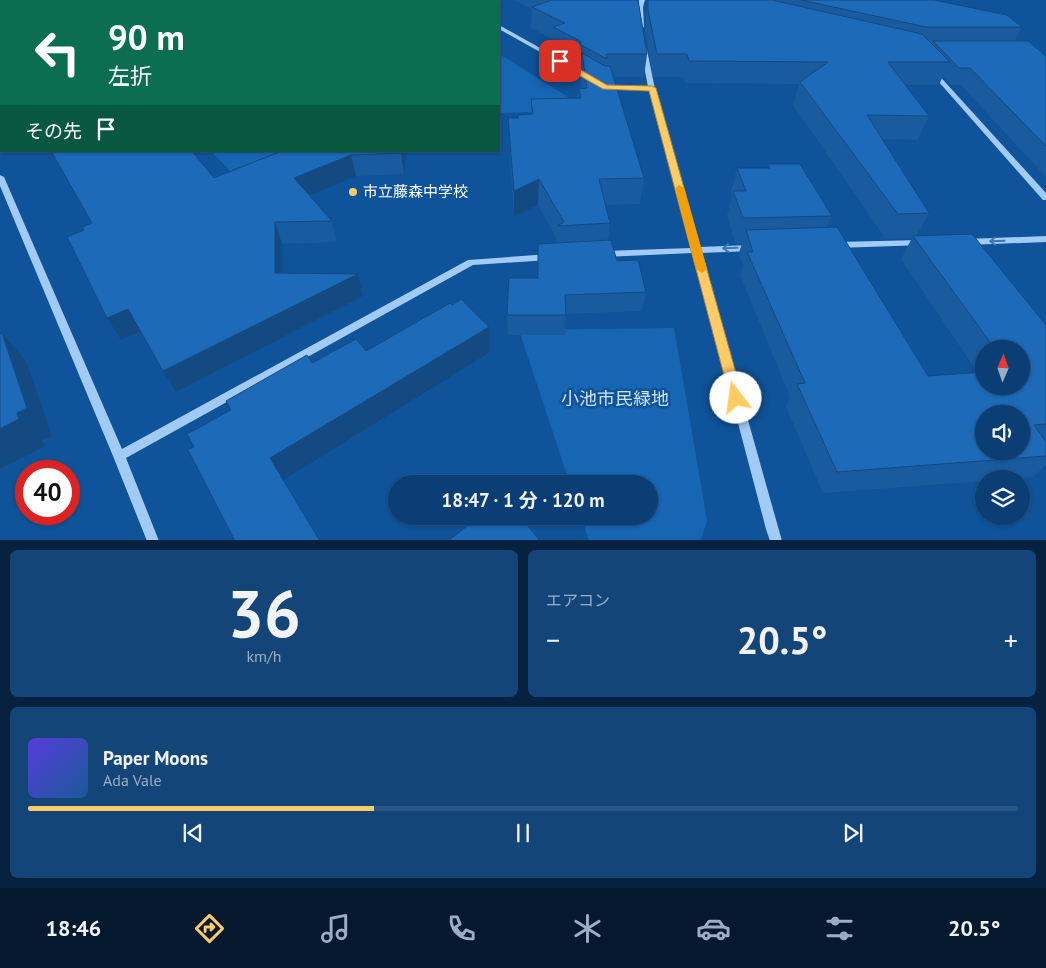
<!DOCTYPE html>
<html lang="ja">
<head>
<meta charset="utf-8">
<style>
	body { margin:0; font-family:"PT Sans","Noto Sans JP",sans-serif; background:#144579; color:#f1f3f6; height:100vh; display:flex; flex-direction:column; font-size:19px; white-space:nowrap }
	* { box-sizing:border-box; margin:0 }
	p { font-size:16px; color:#9aaec5 }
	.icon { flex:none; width:28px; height:28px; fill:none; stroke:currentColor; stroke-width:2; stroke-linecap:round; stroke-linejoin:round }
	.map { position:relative; height:540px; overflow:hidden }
	.drawer { display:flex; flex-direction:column; gap:10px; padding:10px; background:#062240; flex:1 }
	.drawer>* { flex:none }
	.hud { position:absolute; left:0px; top:0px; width:500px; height:152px; box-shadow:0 1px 4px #0004,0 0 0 1px #2b5786; background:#0b6e4f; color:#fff; overflow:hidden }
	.needle { width:32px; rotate:2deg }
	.tools { position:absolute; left:975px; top:340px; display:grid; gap:10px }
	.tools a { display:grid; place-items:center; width:55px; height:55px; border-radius:50%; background:#0b3e74; box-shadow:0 1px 4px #0004,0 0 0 1px #2b5786; font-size:25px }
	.speed { position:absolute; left:15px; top:460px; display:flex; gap:10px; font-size:25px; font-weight:700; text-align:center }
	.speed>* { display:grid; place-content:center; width:65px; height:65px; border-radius:50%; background:#0b3e74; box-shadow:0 1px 4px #0004,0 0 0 1px #2b5786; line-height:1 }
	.speed .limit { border:8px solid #d22; background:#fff; color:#111 }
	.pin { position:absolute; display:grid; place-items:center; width:42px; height:42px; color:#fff; margin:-21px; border-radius:10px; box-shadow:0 2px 8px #0006 }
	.me { position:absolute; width:55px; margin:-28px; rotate:345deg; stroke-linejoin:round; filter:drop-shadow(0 0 4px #0008) }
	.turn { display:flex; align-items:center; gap:18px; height:105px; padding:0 25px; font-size:22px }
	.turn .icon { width:65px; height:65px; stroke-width:2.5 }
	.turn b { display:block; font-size:35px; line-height:42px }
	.then { display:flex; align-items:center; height:48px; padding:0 25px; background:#0003; gap:10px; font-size:19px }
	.big { font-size:38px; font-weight:700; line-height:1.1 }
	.drawer .tile { flex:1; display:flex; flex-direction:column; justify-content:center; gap:8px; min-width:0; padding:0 18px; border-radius:8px; background:#144579 }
	.drawer .dial { align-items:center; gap:0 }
	.dial b { font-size:65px; line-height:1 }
	.song { display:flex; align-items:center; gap:15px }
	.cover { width:60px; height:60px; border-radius:8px; background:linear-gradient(135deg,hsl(250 70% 55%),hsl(210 70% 35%)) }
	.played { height:5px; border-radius:2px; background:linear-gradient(90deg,#ffcb65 35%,#2b5786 35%) }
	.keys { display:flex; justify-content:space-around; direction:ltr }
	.heat { display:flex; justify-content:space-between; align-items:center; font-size:28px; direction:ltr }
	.drawer .tiles { flex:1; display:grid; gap:10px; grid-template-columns:1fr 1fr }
	.tile:last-child { grid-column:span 2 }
	.trip { position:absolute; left:388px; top:475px; width:270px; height:50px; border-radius:25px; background:#0b3e74; box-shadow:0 1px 4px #0004,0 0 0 1px #2b5786; font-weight:700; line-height:50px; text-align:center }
	.tabs { display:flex; height:80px; justify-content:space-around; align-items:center; background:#04192e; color:#9aaec5 }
	.tabs .icon { width:35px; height:35px }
	.tabs .active { color:#ffcb65 }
	.tabs b { font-size:22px; color:#f1f3f6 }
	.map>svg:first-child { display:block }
	.green { fill:#1766b4 }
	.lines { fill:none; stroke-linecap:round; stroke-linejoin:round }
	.minor { fill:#a1cbf5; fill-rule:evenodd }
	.wall { fill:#195b9f; fill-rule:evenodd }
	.shaded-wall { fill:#144a82 }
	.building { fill:#1d6ab9; stroke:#144a82; fill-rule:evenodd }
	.oneway { stroke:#3b77b5 }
	.route { fill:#ffcb65; stroke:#a68442 }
	.slow { fill:#f59e0b }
	.poi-dot { fill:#ffcb65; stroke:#0f539a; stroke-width:2 }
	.labels { text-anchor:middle; stroke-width:5; stroke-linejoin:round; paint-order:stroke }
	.poi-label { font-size:15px; fill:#fff; stroke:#0f539a; text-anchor:start }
	.near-park-label { font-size:18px; fill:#cae4fe; stroke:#0f539a }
</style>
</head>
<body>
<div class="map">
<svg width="1046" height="541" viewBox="0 0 1046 541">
	<rect width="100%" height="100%" fill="#0f539a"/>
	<path class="green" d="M499,54L568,97L571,111L499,113Z
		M211,151H308L236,177Z
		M674,328L707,520L701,540H589L581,516H649V484H570L519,330Z"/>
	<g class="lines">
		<path class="minor" d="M449,0H456L457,1H451Z
			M639,0H645L643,7L644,27L641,29L638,27L637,7Z
			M499,25L592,77L593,78L588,79L499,29Z
			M644,48L647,50L655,89L699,247L751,245L755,248L751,251L701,253L782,541H770L766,529L693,253L604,257L600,254L604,251L691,248L649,91L605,89L602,87L605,85L648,87L641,50Z
			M931,71H935L1046,193V200H1043L931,73Z
			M0,79H1V83H0Z
			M0,175L4,177L122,449L468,260L549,254L553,257L549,260L473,265L126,458L159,541H147L113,456L0,186Z
			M1046,236V242L967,245L963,242L967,239Z
			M921,240L925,243L924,245L837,248L833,245L837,242Z"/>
	</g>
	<path class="wall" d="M259,0H336L332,1H261Z
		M514,0H638L647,54L644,77H613L644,178L640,204L605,205L610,223L608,240L617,261L646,292L642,311L566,314L565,335H508L507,315L538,278V244L556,243V238L538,205L514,217L509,144L508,118H518L531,114V99L578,98L579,89H582L580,77L581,68L579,67V63L552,49L553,39L531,28L532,9Z
		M647,0H934L1022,27L1015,41L1046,56V177L961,85H951L943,76L939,85H905L929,116L918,140L882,139L929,213L916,236L1046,325V465L1033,477L1016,479H984V481L823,493L786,407L790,397L740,275L743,266L739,253L742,243H735L727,216L732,196L731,192L737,168H767L768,164L832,216L827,227L928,376L978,373L901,259L912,238L886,239L793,105L799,84L685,83L683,77H653L645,31ZM984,349H1021V386H984Z
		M282,151H407L404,174L356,176L309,196L332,221L337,242L282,244V273L358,274L363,296L176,392L140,331L121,340L107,318L84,230L92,223Z"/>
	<path class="shaded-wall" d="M173,0H245L241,1H168Z
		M277,0H336L332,1H278Z
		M402,151H407L404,174L401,153Z
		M351,155L356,176L300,200L294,178Z
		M539,179L538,205L514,217V191Z
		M275,222L282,244L283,295L275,273Z
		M358,274L363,296L176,392L163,371Z
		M128,309L141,331L121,340L107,318Z
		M489,327L490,352L282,481L270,458Z
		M2,333L26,361L52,436L42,440L45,446L0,469V429L17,413Z"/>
	<path class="building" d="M0,0H173L168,1H1V74L0,72Z
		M552,0H638L647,54H606L607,59L581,45L580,41L553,27L565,23L532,7Z
		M648,0H772L922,34L950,62H888L929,116L867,115L929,213L898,214L800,82L828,62L689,61L687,54H657L648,10Z
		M801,0H934L1007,15L1022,27H926Z
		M933,41H1028L1046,56V146L970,68H959Z
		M582,53L605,66H610L644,178L599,179L610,223L557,226L564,222L539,179L514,191L508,118H518V115L533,114L531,99L581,98L579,89L587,88Z
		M51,151H192L214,178L282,151H402L401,153L351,155L294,178L332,221L275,222V273L358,274L163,371L128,309L107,318L67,237L84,230L82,227L92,223Z
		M768,164H800L832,216L743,218L733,191H746L737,168H770Z
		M837,227L928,376L984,372V386H1021V349H995L913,236L972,234L1046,325V424L1034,425L1046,442V456L837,472L797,384L805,383L747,252H753L746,230ZM984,414H1021V451H984Z
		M611,240L617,261L638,260L646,292L565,295L566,315H507L509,278H538V244Z
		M461,299L489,327L270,458L320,541H235L188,450L194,447L187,434L231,410L226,401L307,355L312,363L356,339L366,351L450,303L452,305Z
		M2,333L27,408L17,413L19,419L0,429V334Z
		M480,516H520L540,541H448Z"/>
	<defs><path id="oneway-shaft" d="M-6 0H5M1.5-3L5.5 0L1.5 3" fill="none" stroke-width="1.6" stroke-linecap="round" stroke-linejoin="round" transform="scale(1.25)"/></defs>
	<g class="oneway">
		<use href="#oneway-shaft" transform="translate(997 241) rotate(178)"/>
		<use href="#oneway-shaft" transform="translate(730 248) rotate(178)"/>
	</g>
	<path class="route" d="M557,59H562L607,85L652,86L656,88L743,398L741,402L736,404L732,402L730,398L649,91L603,89L557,63Z"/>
	<path class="slow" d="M679,185L684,188L707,269L702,273L696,269L675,188Z"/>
	<circle class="poi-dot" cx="353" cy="192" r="5"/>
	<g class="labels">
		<g class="poi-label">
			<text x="363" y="197">市立藤森中学校</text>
		</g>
		<g class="near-park-label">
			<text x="615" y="405">小池市民緑地</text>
		</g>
	</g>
</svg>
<div class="tools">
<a><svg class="needle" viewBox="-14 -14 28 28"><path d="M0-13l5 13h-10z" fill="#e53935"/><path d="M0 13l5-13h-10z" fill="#9aaec5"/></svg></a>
<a><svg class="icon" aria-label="sound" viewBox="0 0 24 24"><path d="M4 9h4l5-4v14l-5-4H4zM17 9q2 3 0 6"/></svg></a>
<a><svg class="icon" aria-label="layers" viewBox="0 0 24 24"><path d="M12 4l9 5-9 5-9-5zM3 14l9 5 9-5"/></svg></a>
</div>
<div class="speed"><div class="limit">40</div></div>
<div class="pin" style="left:560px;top:61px;background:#d93025"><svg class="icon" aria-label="arrive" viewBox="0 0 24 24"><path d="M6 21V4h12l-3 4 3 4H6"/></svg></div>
<svg class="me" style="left:736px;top:398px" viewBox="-20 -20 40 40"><circle r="19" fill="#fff"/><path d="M0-13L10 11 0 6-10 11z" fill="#ffcb65"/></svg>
<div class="trip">18:47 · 1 分 · 120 m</div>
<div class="hud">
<div class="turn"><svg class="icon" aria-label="left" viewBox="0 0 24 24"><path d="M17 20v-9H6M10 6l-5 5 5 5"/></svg><div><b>90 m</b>左折</div></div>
<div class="then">その先<svg class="icon" aria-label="arrive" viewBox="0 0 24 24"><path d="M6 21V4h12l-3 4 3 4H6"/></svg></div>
</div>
</div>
<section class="drawer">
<div class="tiles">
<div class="tile dial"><b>36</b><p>km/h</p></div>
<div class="tile"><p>エアコン</p>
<div class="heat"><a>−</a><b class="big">20.5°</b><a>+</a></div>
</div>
<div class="tile">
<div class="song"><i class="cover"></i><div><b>Paper Moons</b><p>Ada Vale</p></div></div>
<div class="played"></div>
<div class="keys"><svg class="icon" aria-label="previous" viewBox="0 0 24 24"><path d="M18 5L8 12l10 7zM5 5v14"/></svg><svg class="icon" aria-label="pause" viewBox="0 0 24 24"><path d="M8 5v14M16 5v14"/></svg><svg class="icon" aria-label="next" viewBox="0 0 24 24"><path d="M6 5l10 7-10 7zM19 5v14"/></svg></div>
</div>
</div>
</section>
<nav class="tabs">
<b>18:46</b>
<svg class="icon active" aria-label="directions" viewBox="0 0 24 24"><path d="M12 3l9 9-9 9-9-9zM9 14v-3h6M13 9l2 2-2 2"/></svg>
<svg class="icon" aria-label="music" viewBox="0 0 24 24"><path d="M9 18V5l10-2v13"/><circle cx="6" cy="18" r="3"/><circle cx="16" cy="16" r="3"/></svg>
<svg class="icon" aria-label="phone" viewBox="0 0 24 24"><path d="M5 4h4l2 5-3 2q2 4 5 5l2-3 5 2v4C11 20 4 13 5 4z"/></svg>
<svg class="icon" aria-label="climate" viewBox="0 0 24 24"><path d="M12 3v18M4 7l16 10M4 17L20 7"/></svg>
<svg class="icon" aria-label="car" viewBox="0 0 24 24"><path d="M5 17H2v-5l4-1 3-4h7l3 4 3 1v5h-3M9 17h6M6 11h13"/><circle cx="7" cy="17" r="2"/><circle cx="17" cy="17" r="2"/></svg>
<svg class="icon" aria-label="filters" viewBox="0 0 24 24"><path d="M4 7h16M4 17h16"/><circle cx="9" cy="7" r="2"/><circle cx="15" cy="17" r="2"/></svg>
<b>20.5°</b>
</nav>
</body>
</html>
